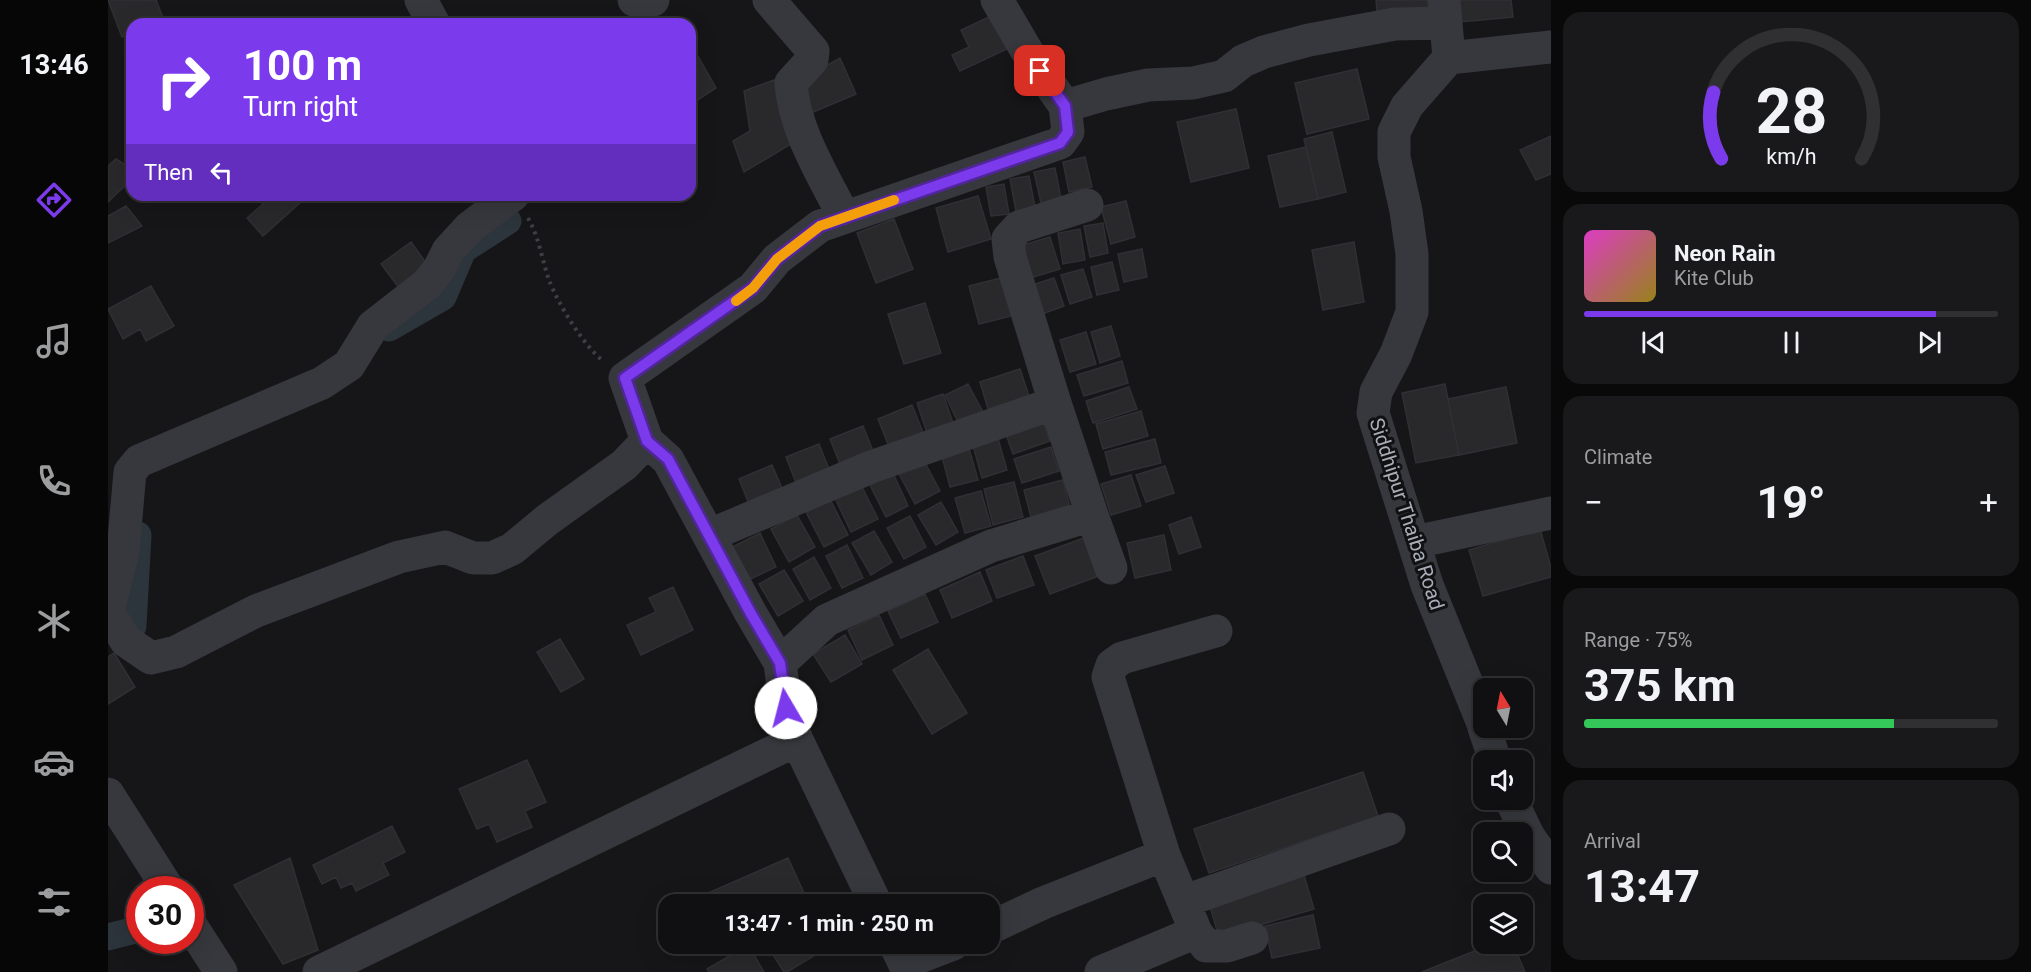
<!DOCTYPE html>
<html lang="en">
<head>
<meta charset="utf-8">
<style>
	body { margin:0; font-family:Roboto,sans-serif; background:#19191b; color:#f1f3f6; height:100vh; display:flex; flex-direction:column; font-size:22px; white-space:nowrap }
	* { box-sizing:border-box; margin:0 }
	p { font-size:20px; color:#9c9d9f }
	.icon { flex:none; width:33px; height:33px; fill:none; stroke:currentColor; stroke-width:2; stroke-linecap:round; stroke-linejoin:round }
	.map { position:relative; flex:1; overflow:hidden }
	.panel { display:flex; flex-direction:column; gap:12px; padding:12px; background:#09090a; width:480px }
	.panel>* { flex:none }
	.guide { position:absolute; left:18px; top:18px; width:570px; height:183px; border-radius:18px; box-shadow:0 6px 24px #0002,0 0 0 2px #303032; background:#7c3aed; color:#fff; overflow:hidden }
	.needle { width:39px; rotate:350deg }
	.tools { position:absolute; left:1365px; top:678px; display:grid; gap:12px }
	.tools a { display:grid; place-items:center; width:60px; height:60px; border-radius:12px; background:#101012; box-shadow:0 6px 24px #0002,0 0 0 2px #303032; font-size:30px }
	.speed { position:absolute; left:18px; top:876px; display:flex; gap:12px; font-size:30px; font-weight:700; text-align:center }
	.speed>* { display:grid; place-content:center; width:78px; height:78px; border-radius:50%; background:#101012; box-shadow:0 6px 24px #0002,0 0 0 2px #303032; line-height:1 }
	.speed .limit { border:9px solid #d22; background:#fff; color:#111 }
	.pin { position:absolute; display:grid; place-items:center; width:51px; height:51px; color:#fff; margin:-26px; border-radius:12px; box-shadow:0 3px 9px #0006 }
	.me { position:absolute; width:66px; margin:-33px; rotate:352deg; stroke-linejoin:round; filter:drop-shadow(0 0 4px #0008) }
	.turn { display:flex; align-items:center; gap:21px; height:126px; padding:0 18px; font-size:27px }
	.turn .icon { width:78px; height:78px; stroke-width:2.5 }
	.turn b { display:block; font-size:42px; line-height:51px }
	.then { display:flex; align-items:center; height:57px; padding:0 18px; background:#0003; gap:12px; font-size:22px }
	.big { font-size:45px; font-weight:700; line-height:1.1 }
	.panel .card { flex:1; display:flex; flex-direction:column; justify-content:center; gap:9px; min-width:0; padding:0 21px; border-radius:18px; background:#19191b }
	.panel .dial { align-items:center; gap:0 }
	.dial svg { height:156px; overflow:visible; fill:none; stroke:#303032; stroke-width:7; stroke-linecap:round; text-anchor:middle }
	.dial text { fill:#f1f3f6; stroke:none }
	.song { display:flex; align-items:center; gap:18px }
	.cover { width:72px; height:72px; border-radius:9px; background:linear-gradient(135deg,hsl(310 70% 55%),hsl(50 70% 35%)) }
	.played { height:6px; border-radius:3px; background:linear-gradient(90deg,#7c3aed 85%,#303032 85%) }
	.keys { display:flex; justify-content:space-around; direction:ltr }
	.heat { display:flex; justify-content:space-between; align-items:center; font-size:33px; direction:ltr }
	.charge { height:9px; border-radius:4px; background:linear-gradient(90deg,#34c759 75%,#303032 0) }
	.trip { position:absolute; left:550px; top:894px; width:342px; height:60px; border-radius:18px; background:#101012; box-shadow:0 6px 24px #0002,0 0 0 2px #303032; font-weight:700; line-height:60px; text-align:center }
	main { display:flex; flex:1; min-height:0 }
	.dock { display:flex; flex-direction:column; width:108px; justify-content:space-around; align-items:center; background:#060607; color:#9c9d9f }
	.dock .icon { width:42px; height:42px }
	.dock .selected { color:#7c3aed }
	.dock b { font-size:27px; color:#f1f3f6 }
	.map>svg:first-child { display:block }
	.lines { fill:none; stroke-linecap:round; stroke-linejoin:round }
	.canal { stroke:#2c353c; stroke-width:27 }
	.building { fill:#29292c; stroke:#303034; stroke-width:1.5 }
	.path { stroke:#3d3f44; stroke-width:4; stroke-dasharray:3 4.5; stroke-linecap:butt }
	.minor { stroke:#37383d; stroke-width:33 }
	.route-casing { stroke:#51269a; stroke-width:15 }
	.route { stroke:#7c3aed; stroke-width:10 }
	.slow { stroke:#f59e0b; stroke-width:10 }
	.labels { text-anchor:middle; stroke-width:6; stroke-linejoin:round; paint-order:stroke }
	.street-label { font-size:20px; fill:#a8adb8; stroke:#111113 }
</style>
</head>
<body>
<main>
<nav class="dock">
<b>13:46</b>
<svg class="icon selected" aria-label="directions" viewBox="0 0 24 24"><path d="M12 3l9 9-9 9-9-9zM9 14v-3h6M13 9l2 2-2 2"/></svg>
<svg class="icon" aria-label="music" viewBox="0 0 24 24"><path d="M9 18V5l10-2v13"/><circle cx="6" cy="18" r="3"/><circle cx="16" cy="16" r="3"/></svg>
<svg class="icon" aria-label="phone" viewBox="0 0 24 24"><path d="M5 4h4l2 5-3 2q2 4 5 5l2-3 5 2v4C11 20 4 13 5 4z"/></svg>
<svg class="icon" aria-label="climate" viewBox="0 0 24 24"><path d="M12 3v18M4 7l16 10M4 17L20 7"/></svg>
<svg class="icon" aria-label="car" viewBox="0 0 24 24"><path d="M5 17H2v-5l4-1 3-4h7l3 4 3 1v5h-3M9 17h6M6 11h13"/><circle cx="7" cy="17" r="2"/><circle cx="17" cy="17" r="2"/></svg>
<svg class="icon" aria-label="filters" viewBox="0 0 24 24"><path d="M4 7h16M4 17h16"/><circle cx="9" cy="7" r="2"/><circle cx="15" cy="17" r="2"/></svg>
</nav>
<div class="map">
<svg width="1443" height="972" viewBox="0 0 1443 972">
	<rect width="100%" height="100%" fill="#161618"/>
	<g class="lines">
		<path class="canal" d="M281,328L335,297L355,250L400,221
			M25,626L30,535
			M0,937L32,929"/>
	</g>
	<path class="building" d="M0,0H48L56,20L45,24H24V33L14,37Z
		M1268,0H1330L1331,14L1270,22Z
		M1350,0H1403L1405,17L1352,22Z
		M883,16L899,49L852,71L844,55L861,47L853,30Z
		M582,42L608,88L582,105Z
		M732,58L748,94L703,113L692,80Z
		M1249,69L1261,119L1199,134L1187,83Z
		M666,80L688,141L636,172L625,141L642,131L636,91Z
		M1128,109L1141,168L1083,182L1069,122Z
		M1224,132L1238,192L1210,199L1196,139Z
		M1443,136V174L1428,180L1412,150Z
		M1198,147L1210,199L1172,207L1160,156Z
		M977,157L984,187L961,192L955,162Z
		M8,159L24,169V179L0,202V166Z
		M947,168L953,199L933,203L926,172Z
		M921,176L927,207L908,211L902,179Z
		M896,184L901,214L883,216L878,187Z
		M147,195H186L193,202L155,236L139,218L155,204Z
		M870,196L883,239L840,252L828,208Z
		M1018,201L1027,237L1003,244L993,207Z
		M18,206L34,226L0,243V216Z
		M786,219L805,269L768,283L749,233Z
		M995,223L1000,253L982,257L976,226Z
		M972,229L977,260L955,264L950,233Z
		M942,237L952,269L922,278L912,246Z
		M303,242L324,271L294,292L273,264Z
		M1246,242L1256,302L1215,310L1204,250Z
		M1034,249L1039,277L1016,282L1010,254Z
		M1004,262L1011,290L989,295L983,267Z
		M975,269L984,297L962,304L953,275Z
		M901,276L911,314L871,324L861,286Z
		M946,278L956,306L934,314L924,285Z
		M43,286L66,326L38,341L32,329L15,339L0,309Z
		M817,303L833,353L796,364L780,314Z
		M1003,326L1012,356L992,363L983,332Z
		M978,332L988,364L962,372L952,340Z
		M1014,361L1020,383L976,396L969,375Z
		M912,369L921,396L880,409L872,382Z
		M860,384L875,412L851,424L837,395Z
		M1337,384L1351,455L1308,463L1294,393Z
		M1021,387L1029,409L985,423L978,401Z
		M1398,387L1409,443L1351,455L1340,399Z
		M835,394L845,423L819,433L809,403Z
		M804,405L816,435L782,449L770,419Z
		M1033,411L1040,436L995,449L988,424Z
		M933,416L942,441L905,454L896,429Z
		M755,426L767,456L734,469L722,439Z
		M889,435L899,470L874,478L864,442Z
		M1047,439L1053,463L1003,475L997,452Z
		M711,444L723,474L690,488L678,457Z
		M860,445L870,480L842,487L833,453Z
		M943,447L951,471L914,483L906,459Z
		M814,457L832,491L807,504L789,470Z
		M664,465L677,495L643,509L631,479Z
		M1057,466L1066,493L1038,502L1028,475Z
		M784,471L800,506L778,517L761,483Z
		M1023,475L1033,506L1003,515L993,484Z
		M955,480L962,508L923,517L916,490Z
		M906,482L915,517L885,525L876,489Z
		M753,485L770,519L743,532L727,498Z
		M873,491L883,526L857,533L847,498Z
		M722,499L740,535L716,547L698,512Z
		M833,502L850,532L828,545L810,515Z
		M689,515L707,547L681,562L663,529Z
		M802,516L818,547L796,559L779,528Z
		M1083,517L1093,547L1071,554L1061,525Z
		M1432,529L1443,568V577L1375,596L1361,550Z
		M766,531L784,562L763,575L744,543Z
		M652,533L668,567L640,580L624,547Z
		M1056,535L1063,570L1027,578L1019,543Z
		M981,536L996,574L942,594L927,556Z
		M739,545L755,578L734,588L718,556Z
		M915,556L926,585L889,598L878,570Z
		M706,557L723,588L702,600L685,569Z
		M676,570L695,601L670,616L651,584Z
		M872,572L884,601L844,618L832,590Z
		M565,587L585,630L533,655L519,625L548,612L541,598Z
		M817,594L830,622L793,638L780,611Z
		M771,615L785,645L754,660L740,630Z
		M737,635L754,664L723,682L705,654Z
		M452,639L476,679L453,692L429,652Z
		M820,649L859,713L824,734L785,670Z
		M6,653L27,687L0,704V657Z
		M419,760L438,802L417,811L424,827L389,842L381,824L369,829L351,789Z
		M1255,772L1270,816L1101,873L1086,829Z
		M284,826L297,852L275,863L281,875L248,891L244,883L233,888L228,877L214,884L205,865Z
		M182,858L210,950L175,964L126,885Z
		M680,858L701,904H597L593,896Z
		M1195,872L1206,909L1111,937L1100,900Z
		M1205,915L1212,948L1164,958L1157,926Z
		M658,944H713L717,949L679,972H676Z
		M1384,944H1405L1417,972H1314Z
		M640,945L656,972H601L599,969Z"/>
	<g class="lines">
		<path class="path" d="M420,218C431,237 434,260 441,280C450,304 476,346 495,361"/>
		<path class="minor" d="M313,0L326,24
			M526,0H545
			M661,0L705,51L704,60L683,83C686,130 715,175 736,217
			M1336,0L1341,58L1299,106L1286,132V157L1298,211L1304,254V312L1288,354L1268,392L1265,413L1319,585L1376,726
			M1341,58L1443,47
			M957,106L998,94L1040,85L1085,83L1116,76L1135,61L1156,52L1201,40L1287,24L1338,23
			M539,441L560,460L642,612L672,663
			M984,515L1003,568
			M602,535L763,467L947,403
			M1307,542L1443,513
			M0,612L18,641L43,658L68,652L148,611L291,557L337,547L365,558H384L404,549L439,520L516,465L539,441L517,378L645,288L669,259L712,226L952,143L960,132L957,106L920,53L889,0
			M0,612L15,551L22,472L31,461L214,383L241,365L265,326L319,284L331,269L340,251L362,227L405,195
			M1108,631L1014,658L1004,665L1000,677L1056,855L1088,932L1098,946H1119L1144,938
			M1376,728L1387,760
			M0,794L61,890
			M1403,800L1421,837L1443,868
			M1077,901L1281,829
			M768,904L689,740L678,708L672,663L719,620L883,546L984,515L947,403L902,257L900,239L911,227L979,205
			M82,924L113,972
			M882,928L935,903L1056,855
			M787,944L796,963L845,944
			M211,972L689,740
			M993,972L1088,932"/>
	</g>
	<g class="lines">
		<defs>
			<path id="route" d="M678,708L672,663L642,612L560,459L539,441L517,378L645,288L669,259L712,226L952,143L960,132L957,106L932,71"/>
		</defs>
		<use href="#route" class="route-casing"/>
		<use href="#route" class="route"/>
		<path class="slow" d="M628,301L645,288L669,259L712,226L786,200"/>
	</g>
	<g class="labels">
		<g class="street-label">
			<text transform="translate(1299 514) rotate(72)" y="7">Siddhipur Thaiba Road</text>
		</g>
	</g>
</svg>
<div class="tools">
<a><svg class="needle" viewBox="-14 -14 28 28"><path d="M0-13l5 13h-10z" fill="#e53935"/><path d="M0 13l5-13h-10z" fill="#9c9d9f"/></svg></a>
<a><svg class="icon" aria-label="sound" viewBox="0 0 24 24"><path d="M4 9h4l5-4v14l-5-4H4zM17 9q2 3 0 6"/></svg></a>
<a><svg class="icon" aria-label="search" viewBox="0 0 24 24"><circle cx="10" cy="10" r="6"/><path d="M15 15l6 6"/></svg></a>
<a><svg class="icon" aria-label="layers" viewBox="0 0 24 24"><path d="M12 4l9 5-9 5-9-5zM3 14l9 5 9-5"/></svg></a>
</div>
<div class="speed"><div class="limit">30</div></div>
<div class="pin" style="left:932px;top:71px;background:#d93025"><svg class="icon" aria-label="arrive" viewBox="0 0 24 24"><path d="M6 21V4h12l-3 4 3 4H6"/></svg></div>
<svg class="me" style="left:678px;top:708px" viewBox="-20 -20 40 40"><circle r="19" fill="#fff"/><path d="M0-13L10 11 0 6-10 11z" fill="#7c3aed"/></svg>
<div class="trip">13:47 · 1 min · 250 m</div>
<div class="guide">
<div class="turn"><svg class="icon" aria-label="right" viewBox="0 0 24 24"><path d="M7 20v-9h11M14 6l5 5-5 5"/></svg><div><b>100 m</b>Turn right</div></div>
<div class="then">Then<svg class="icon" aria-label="left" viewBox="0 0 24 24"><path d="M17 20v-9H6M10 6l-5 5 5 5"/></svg></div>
</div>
</div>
<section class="panel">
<div class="card dial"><svg viewBox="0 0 100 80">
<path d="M14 69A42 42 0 1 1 86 69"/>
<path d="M14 69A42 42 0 0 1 10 35" stroke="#7c3aed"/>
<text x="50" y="56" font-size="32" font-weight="700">28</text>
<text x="50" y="72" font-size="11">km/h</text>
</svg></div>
<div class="card">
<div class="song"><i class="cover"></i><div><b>Neon Rain</b><p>Kite Club</p></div></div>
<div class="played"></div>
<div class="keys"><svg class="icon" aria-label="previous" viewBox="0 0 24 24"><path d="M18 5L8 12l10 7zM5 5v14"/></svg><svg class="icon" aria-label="pause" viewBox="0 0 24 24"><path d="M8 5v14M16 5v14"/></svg><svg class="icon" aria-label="next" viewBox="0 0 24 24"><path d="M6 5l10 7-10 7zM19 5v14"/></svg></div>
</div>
<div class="card"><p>Climate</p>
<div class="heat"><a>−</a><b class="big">19°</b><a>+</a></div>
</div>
<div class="card"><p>Range · 75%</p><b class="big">375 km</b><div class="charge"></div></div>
<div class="card"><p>Arrival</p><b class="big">13:47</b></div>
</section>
</main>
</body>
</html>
